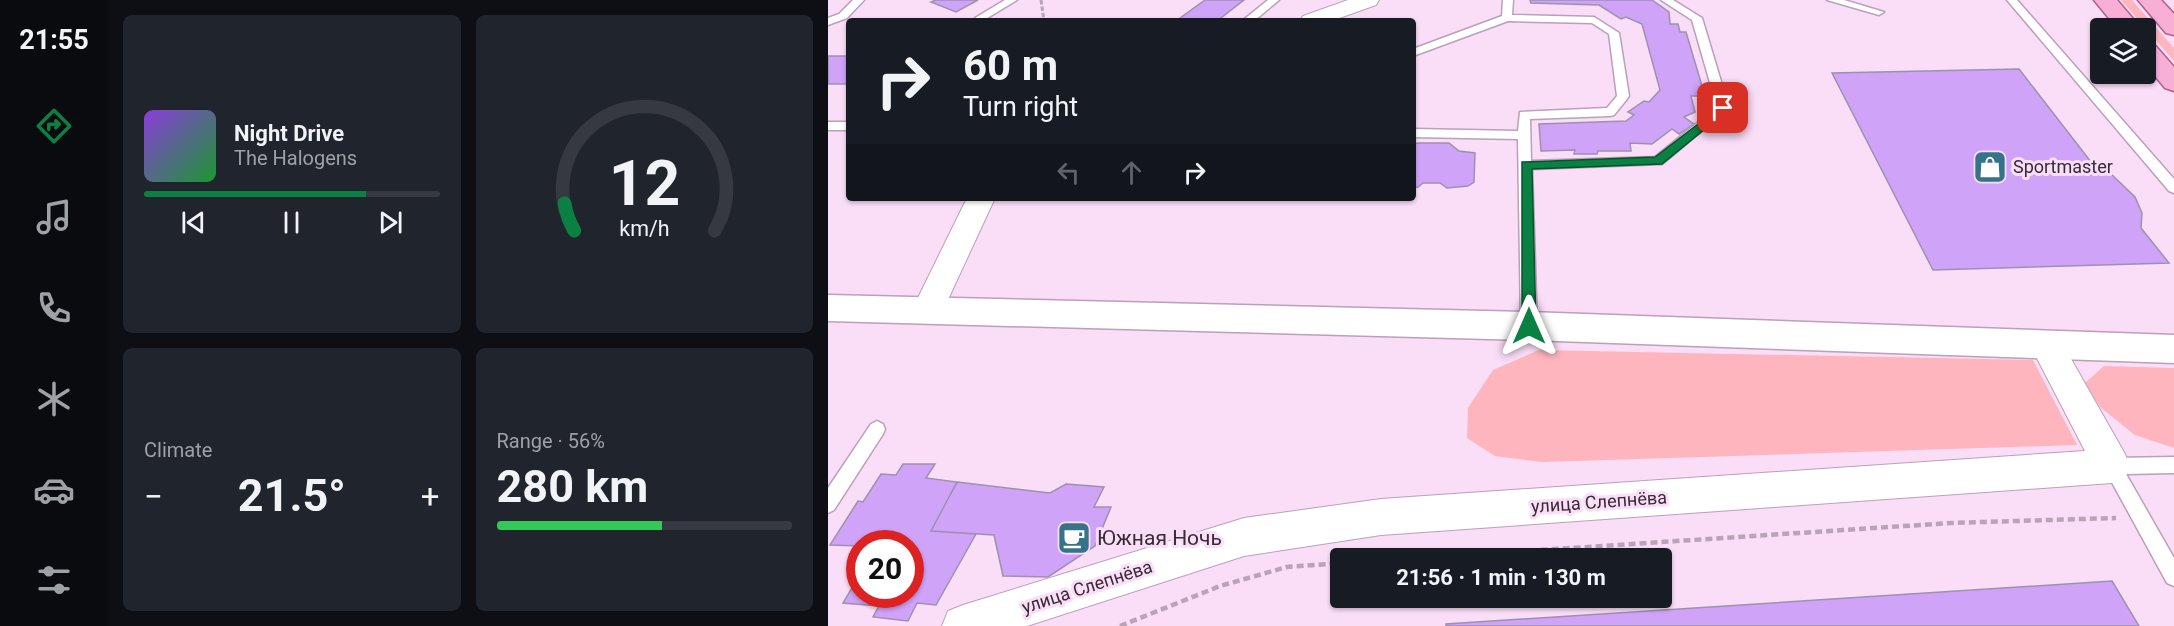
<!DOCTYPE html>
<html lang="en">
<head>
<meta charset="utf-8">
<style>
	body { margin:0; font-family:Roboto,sans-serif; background:#20242c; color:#f1f3f6; height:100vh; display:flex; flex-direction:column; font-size:22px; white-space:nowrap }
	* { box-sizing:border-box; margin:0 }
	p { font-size:20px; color:#9ea1a6 }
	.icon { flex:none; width:33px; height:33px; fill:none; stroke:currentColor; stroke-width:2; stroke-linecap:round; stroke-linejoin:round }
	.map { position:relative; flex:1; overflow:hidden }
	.panel { display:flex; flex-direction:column; gap:15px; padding:15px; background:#0d0f14; width:720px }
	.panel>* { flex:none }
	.top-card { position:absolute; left:18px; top:18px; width:570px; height:183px; border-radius:6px; box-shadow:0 2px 4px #0004; background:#171b24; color:#f1f3f6; overflow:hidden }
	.buttons { position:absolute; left:1262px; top:18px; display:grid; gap:12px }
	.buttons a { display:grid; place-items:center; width:66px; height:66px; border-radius:6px; background:#171b24; box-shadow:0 2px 4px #0004; font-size:30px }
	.speed { position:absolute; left:18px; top:530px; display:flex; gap:12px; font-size:30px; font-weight:700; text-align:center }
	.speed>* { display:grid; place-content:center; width:78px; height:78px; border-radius:50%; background:#171b24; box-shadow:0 2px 4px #0004; line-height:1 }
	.speed .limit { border:9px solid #d22; background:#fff; color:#111 }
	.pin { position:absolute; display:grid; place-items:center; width:51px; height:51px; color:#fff; margin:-26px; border-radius:12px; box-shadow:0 3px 9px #0006 }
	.me { position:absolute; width:66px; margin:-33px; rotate:0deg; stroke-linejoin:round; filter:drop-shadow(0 0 4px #0008) }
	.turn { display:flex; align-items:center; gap:21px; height:126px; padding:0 18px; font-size:27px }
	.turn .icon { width:78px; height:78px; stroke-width:2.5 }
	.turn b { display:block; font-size:42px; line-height:51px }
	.lanes { display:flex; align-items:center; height:57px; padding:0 18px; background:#0003; justify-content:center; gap:30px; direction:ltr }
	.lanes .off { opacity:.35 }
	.big { font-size:45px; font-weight:700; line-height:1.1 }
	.panel .widget { flex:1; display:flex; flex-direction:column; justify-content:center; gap:9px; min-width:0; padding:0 21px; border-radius:9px; background:#20242c }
	.panel .dial { align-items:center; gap:0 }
	.dial svg { height:156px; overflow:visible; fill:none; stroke:#363941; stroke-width:7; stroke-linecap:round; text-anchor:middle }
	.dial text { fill:#f1f3f6; stroke:none }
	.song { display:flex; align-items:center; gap:18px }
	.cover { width:72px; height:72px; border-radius:9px; background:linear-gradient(135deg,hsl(270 70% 55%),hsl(130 70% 35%)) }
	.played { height:6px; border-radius:3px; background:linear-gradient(90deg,#0b8043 75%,#363941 75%) }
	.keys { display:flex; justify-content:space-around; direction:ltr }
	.heat { display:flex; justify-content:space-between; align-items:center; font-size:33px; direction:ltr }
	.charge { height:9px; border-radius:4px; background:linear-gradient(90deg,#34c759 56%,#363941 0) }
	.panel .tiles { flex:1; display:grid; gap:15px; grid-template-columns:repeat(2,1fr) }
	.trip { position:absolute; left:502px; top:548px; width:342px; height:60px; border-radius:6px; background:#171b24; box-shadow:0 2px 4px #0004; font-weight:700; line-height:60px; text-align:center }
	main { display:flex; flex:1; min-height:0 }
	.tab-bar { display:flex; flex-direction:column; width:108px; justify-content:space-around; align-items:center; background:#090b0e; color:#9ea1a6 }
	.tab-bar .icon { width:42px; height:42px }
	.tab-bar .current { color:#0b8043 }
	.tab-bar b { font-size:27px; color:#f1f3f6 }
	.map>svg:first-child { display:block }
	.green { fill:#feb5be }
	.building { fill:#cfa3f8; stroke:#9f90af; stroke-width:1.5 }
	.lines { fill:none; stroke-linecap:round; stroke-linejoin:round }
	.service-casing { stroke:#bba0b9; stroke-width:3 }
	.minor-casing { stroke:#bba0b9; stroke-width:2 }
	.tertiary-casing { stroke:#bba0b9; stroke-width:3 }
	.primary-casing { stroke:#b25f8c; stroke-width:3 }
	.path-far1 { stroke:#baa3b7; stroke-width:3; stroke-dasharray:4.5 2; stroke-linecap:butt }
	.path { stroke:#baa3b7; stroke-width:4.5; stroke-dasharray:7 4; stroke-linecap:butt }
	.service { fill:#fff; fill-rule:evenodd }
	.minor { fill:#fff; fill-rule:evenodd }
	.tertiary { fill:#fff; fill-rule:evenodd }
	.primary { fill:#f8afd6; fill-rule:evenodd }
	.route { fill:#0b8043; stroke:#07532c; stroke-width:1.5 }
	.labels { text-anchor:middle; stroke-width:6; stroke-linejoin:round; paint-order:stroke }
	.poi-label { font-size:18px; fill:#372c36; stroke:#faddf7; text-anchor:start }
	.street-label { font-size:18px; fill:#372c36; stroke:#faddf7 }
	.near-poi-label { font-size:21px; fill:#372c36; stroke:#faddf7; text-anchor:start }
</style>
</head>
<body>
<main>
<nav class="tab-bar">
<b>21:55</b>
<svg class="icon current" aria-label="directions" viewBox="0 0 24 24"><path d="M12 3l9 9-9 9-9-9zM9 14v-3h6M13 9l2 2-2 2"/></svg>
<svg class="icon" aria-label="music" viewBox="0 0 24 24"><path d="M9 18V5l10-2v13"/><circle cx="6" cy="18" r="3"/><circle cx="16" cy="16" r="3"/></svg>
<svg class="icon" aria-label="phone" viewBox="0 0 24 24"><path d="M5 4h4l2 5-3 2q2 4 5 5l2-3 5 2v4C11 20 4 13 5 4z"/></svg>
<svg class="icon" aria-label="climate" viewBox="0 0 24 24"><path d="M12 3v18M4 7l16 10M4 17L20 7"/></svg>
<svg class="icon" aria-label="car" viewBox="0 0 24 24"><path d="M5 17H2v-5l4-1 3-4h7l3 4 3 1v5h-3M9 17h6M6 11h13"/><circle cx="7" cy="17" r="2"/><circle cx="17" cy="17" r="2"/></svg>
<svg class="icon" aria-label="filters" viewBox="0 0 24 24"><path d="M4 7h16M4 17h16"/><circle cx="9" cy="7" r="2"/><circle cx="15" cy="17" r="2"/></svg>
</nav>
<section class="panel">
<div class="tiles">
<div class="widget">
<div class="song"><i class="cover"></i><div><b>Night Drive</b><p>The Halogens</p></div></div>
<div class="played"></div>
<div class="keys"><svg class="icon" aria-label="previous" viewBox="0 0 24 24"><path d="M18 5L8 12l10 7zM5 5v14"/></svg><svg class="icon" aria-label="pause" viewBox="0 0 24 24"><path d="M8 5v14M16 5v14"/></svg><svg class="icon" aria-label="next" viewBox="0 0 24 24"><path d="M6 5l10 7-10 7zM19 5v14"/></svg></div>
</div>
<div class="widget dial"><svg viewBox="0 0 100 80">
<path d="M14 69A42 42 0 1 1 86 69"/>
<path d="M14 69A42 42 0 0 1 9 55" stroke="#0b8043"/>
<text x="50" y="56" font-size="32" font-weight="700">12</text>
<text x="50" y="72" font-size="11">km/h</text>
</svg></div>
<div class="widget"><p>Climate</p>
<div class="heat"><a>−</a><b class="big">21.5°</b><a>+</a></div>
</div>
<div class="widget"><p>Range · 56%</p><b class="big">280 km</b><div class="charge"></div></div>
</div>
</section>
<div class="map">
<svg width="1346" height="626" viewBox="0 0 1346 626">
	<rect width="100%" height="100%" fill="#faddf7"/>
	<path class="green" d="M1293,0H1304L1346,48V61Z
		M711,350L1205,360L1249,445L714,462L667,456L639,438L640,408L665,370Z
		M1276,366L1346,368V448L1307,435L1272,407L1257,383Z"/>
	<path class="building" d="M108,0H150L128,12L103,2Z
		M377,0H416L389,21H348Z
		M702,0H824L841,12L842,24H850L852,32H858L877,96H863L867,112L856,117L866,124L851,134L844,129L824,144L802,143L803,151H770L769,154H746L747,150L713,151L711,124L798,121L806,115L800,112L816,101L821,102L832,90L814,24L798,17L793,19L771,5L703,3Z
		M0,56H21V84H0Z
		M1191,69L1263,162L1281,172L1307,197L1314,213L1313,228L1341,263L1105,270L1004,73Z
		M589,143H621L631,151L647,153L646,182L640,186L619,188L612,183H595L590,187L585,188V146Z
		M75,464H107L98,478L129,482L103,531L148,534L108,605L89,603L80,621L45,617L51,606L15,603L32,574V594H82V543H32V546L2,545L30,501L35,502L53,474L68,475Z
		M129,482L222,493L238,484L276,487L266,507H283L267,546L220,577L175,576L166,535L103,531Z
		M1284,581L1311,626H618V624Z"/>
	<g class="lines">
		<defs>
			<path id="service" d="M25,0H36L19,18L0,25V18L11,14Z
				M177,0H189L156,20L147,18Z
				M440,0H451L426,21H414Z
				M675,0H685L684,15L766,17L791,33L801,96L799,99L786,115L782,116L702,119L703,161L827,157L889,107L864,20L833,0H845L874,18L901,108L834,164L704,169L709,326L706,330L701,332L696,330L693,326L690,139L585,137V129L690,131L692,112L779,108L789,96L781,34L764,23L680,21L585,56V49L674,16Z
				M999,0H1016L1056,12L1051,15Z
				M1179,0H1189L1346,179V193L1341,191Z
				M0,122H21V130H0Z
				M49,421L55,424L57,429L55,434L6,510L0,513V488L43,424Z
				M1346,457V473L1298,474L1346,558V586L1339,583L1275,466L1278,460L1284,458Z"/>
			<path id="minor" d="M520,0H551L548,5L503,21H472L475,16Z
				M139,198H167L111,319L100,323L89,319L84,310Z
				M1218,332L1230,336L1297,454L1302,466L1297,478L1284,483L553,535L416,556L199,626H114L120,611L135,605L416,518L553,499L1257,451L1202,345L1206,336Z"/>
			<path id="tertiary" d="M0,295L701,312L1346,335V363L701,340L0,321Z"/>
			<path id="primary" d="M1266,0H1289L1313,28H1289Z
				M1310,0H1333L1346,14V35L1338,33Z
				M1317,41L1325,43L1346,67V91L1337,88L1317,64Z"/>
		</defs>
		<use href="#service" class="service-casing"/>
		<use href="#minor" class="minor-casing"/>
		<use href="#tertiary" class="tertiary-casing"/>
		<use href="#primary" class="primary-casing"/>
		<path class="path-far1" d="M213,0L216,21"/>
		<path class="path" d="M592,558L1122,523L1288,518
			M292,626L392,586L459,567L513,563"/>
		<use href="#service" class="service"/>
		<use href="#minor" class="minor"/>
		<use href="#tertiary" class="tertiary"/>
		<use href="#primary" class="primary"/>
	</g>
	<path class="route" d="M895,105L901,108L899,111L834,164L704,169L708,326L706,330H696L694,326V162L827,157Z"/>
	<defs>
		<symbol id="shop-square" viewBox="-11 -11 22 22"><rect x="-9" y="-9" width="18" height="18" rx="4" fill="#357388" stroke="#faddf7"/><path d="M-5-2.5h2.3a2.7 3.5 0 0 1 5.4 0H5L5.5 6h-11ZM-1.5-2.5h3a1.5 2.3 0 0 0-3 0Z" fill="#fff"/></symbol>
		<symbol id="cafe-square" viewBox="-11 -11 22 22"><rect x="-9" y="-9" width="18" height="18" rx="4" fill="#357388" stroke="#faddf7"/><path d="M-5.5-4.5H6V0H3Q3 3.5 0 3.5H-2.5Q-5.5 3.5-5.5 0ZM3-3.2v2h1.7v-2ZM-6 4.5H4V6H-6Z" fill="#fff"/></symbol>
	</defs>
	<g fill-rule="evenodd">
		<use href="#shop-square" x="1143" y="148" width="38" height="38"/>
		<use href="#cafe-square" x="227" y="519" width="38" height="38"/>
	</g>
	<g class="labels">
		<g class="poi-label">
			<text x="1185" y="173">Sportmaster</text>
		</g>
		<g class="street-label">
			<text transform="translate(771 502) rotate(-4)" y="6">улица Слепнёва</text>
			<text transform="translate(259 587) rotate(-18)" y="6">улица Слепнёва</text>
		</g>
		<g class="near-poi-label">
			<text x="269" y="545">Южная Ночь</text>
		</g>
	</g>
</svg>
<div class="buttons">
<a><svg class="icon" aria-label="layers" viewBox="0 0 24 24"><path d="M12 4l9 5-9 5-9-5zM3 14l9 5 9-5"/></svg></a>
</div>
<div class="speed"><div class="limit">20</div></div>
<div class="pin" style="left:895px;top:108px;background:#d93025"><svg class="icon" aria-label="arrive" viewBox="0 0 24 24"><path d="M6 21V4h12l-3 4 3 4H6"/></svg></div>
<svg class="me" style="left:701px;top:326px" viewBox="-20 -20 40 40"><path d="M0-17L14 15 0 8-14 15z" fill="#0b8043" stroke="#fff" stroke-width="4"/></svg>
<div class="trip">21:56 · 1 min · 130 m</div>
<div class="top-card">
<div class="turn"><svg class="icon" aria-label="right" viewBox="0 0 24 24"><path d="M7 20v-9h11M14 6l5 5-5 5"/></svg><div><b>60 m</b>Turn right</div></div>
<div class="lanes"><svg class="icon off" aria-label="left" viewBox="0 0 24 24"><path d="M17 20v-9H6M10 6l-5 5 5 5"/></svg><svg class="icon off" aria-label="ahead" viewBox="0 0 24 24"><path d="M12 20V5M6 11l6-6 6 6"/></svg><svg class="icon" aria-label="right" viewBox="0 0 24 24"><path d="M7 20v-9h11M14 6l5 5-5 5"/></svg></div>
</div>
</div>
</main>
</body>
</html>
